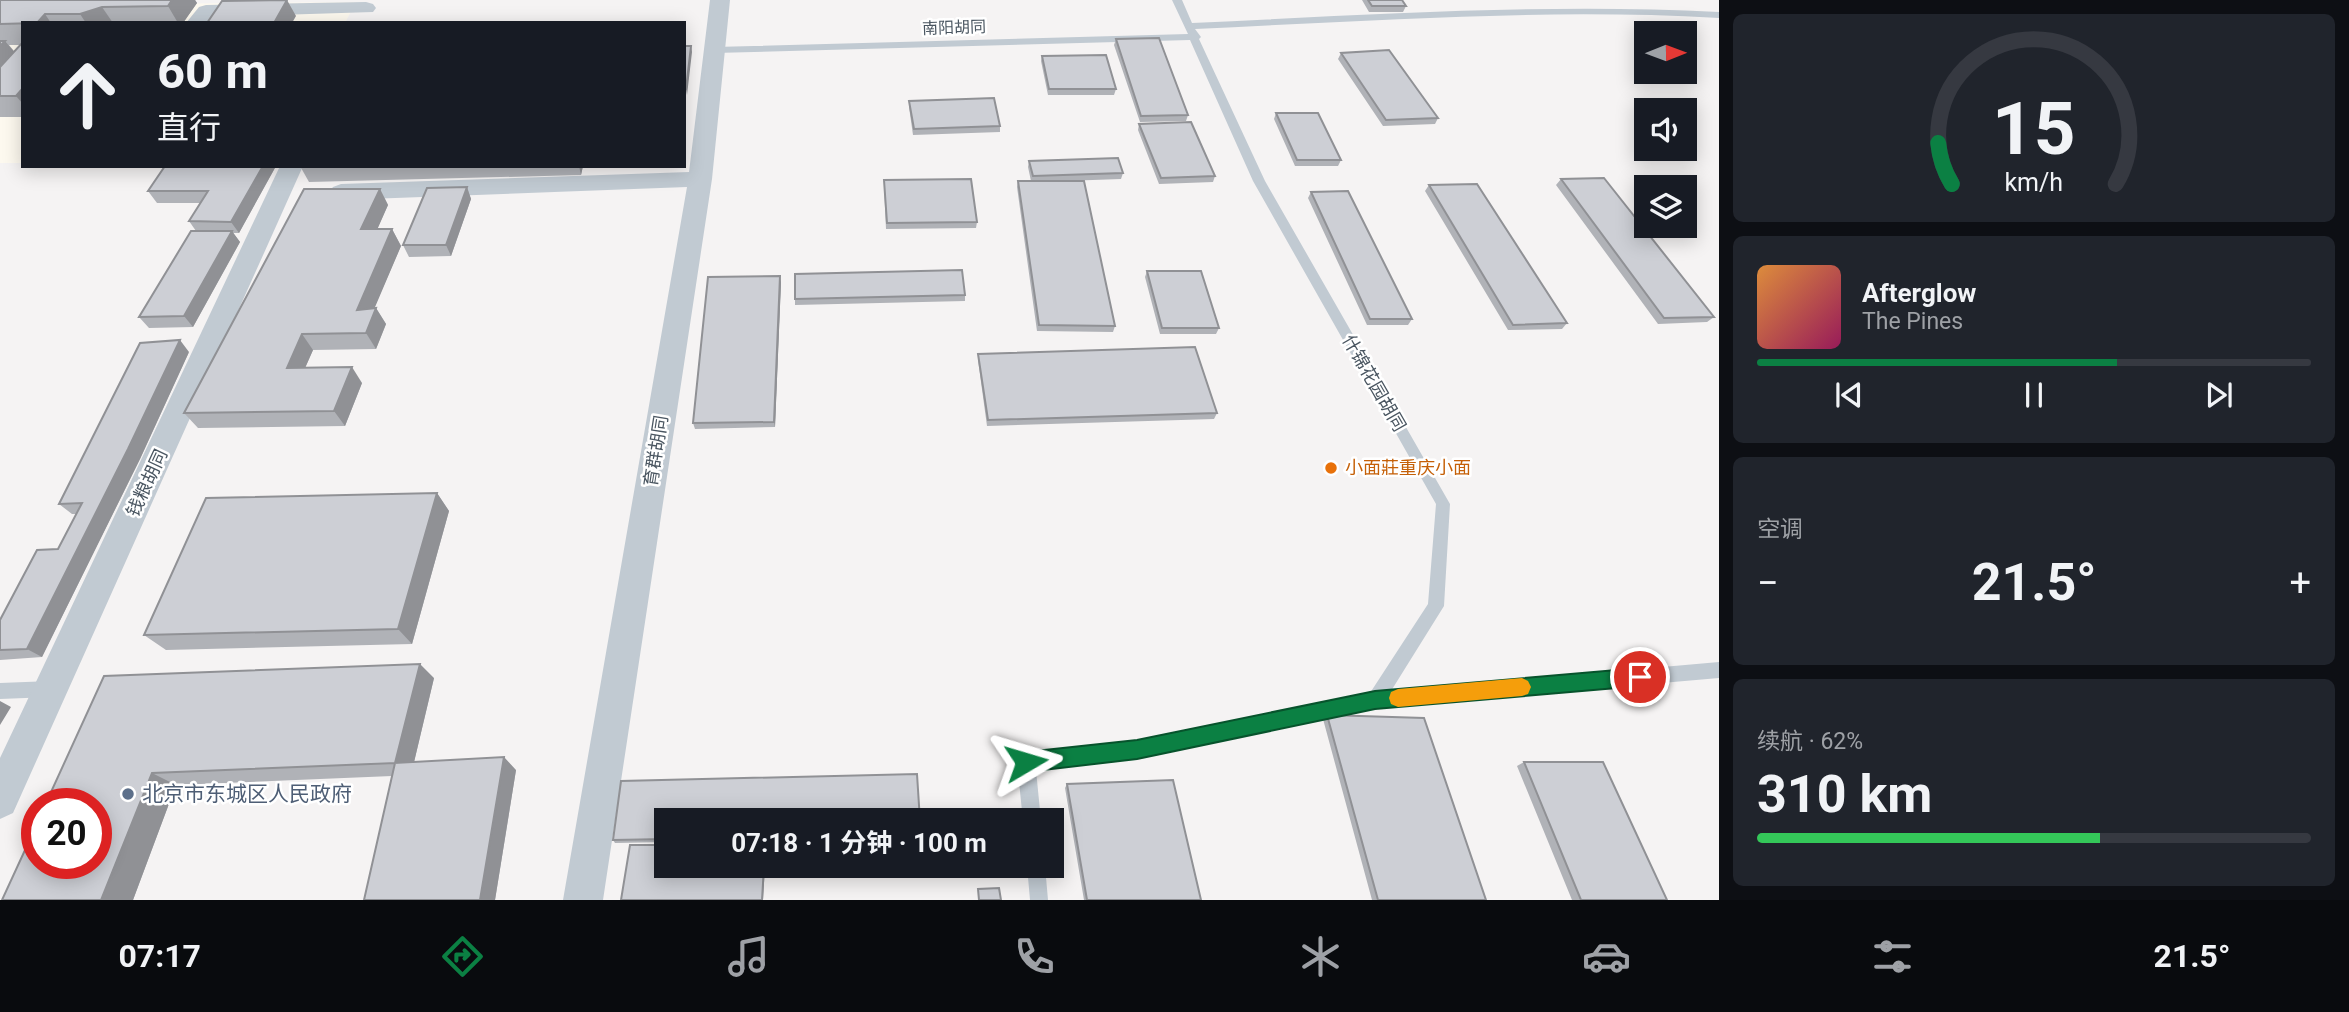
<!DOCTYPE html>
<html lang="zh">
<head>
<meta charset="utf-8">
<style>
	body { margin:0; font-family:Roboto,"Noto Sans SC",sans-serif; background:#20242c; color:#f1f3f6; height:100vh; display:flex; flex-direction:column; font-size:26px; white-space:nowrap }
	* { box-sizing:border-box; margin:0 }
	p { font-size:23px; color:#9ea1a6 }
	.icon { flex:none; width:38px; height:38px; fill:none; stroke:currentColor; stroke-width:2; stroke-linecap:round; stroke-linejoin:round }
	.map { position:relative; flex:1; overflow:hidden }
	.side { display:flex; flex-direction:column; gap:14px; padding:14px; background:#0d0f14; width:630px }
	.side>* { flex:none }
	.hud { position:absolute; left:21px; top:21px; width:665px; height:147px; border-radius:0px; box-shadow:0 4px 18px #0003; background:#171b24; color:#f1f3f6; overflow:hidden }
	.needle { width:46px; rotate:89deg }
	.tools { position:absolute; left:1634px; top:21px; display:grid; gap:14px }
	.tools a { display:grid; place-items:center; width:63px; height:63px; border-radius:0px; background:#171b24; box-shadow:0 4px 18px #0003; font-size:35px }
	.speed { position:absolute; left:21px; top:788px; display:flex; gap:14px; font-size:35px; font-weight:700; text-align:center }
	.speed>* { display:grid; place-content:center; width:91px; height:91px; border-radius:50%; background:#171b24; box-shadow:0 4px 18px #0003; line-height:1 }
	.speed .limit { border:10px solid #d22; background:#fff; color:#111 }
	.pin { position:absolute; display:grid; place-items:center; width:60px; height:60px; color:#fff; margin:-30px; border:4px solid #fff; border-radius:50%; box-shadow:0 2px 7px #0007 }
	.me { position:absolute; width:77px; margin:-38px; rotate:83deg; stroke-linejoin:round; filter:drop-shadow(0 0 5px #0008) }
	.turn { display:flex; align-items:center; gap:24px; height:147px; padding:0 21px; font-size:32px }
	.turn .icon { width:91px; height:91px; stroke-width:2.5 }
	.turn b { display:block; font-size:49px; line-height:60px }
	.big { font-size:52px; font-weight:700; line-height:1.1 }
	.side .tile { flex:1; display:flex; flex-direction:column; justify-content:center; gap:10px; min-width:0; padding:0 24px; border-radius:10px; background:#20242c }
	.side .dial { align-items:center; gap:0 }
	.dial svg { height:182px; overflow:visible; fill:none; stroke:#363941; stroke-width:7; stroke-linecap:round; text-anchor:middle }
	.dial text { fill:#f1f3f6; stroke:none }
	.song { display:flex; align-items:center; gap:21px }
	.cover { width:84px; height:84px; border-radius:10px; background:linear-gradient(135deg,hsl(30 70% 55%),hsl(330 70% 35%)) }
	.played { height:7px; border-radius:4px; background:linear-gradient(90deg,#0b8043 65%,#363941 65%) }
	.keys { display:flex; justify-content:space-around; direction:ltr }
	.heat { display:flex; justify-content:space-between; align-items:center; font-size:38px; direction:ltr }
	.charge { height:10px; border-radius:5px; background:linear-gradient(90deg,#34c759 62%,#363941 0) }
	.trip { position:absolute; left:654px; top:808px; width:410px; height:70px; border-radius:0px; background:#171b24; box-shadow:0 4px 18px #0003; font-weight:700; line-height:70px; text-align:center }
	.tab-bar { display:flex; height:112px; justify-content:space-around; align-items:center; background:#090b0e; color:#9ea1a6 }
	.tab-bar .icon { width:49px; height:49px }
	.tab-bar .selected { color:#0b8043 }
	.tab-bar b { font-size:32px; color:#f1f3f6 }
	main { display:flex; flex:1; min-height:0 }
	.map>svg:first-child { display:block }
	.commercial { fill:#fdf9ef }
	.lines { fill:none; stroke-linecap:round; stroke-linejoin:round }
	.lane { fill:#c1cad2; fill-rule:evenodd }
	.street { fill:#c1cad2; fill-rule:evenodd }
	.wall { fill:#b0b2b7; fill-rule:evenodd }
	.shaded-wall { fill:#909195 }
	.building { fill:#cdcfd5; stroke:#909195; stroke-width:2 }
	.route { fill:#0b8043; stroke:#07532c; stroke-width:2 }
	.slow { fill:#f59e0b }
	.food-dot { fill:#e8710a; stroke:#fff; stroke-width:2.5 }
	.service-dot { fill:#5c6f8a; stroke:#fff; stroke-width:2.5 }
	.labels { text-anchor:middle; stroke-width:5; stroke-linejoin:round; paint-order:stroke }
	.far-street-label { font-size:16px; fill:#4a5661; stroke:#fff }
	.street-label { font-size:18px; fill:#4a5661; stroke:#fff }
	.food-label { font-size:18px; fill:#c56008; stroke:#fff; text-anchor:start }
	.near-service-label { font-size:21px; fill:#4e5e75; stroke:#fff; text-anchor:start }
</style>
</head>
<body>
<main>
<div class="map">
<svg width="1719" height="900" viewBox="0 0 1719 900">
	<rect width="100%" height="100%" fill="#f5f3f3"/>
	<path class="commercial" d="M356,2L345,23H23V163H0V12L134,4Z"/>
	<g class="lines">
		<path class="lane" d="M1172,0H1182L1192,23C1368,15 1543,3 1719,12V18C1544,8 1370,21 1195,29L1201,37L1199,39L1265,181L1450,504L1444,606L1391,691L1719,662V678L1375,708L1137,758L1036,770L1041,821H1023L1017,762L1020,756L1026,753L1137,740L1370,693L1428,604L1436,504L1253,181L1190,40L714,53L709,50L714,47L1188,34Z
			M51,681L57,683L59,689L57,695L51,697L0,699V683Z
			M1027,866H1045L1048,900H1030Z"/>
		<path class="street" d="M710,0H730L712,179L603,900H563L687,187L341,200L333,197L329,192L333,187L341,184L689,172Z
			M366,2L373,4L376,8L373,12L212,17L207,23H186L199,7L206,5Z
			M280,166H303L13,813L0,819V758Z"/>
	</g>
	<path class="wall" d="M0,0H195L197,3L183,23H23V117H0ZM9,45H20L14,51Z
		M1362,0H1402L1406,6L1403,12H1369Z
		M1116,39L1188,115L1186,121L1140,122L1114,45Z
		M1341,53L1438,118L1435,124L1383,126L1338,59Z
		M1042,56L1116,89L1114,95H1048L1041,61Z
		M909,101L1000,126V132L913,135L909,107Z
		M1276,113L1341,160L1338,166H1295L1274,119Z
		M1139,124L1215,176L1213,182L1159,184L1138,130Z
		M1029,161L1123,173L1121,179L1064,181L1115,326L1113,332L1037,331L1017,187L1018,181H1031L1028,167Z
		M276,166L239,233H233L240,242L193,327L149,328L139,317L196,231L189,221L201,203H157L148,191Z
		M300,166H583L581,175L309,182Z
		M1561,179L1714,317L1707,322L1658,324L1556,185Z
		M1429,185L1567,323L1562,329L1508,330L1425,191Z
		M884,186L977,222L976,228L886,229Z
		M467,187L471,199L451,256L409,257L403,245Z
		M380,189L388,205L377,229H392L401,246L374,308H376L386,324L376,349L313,350L305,368L362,383L345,426L198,428L184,413Z
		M1311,192L1412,319L1408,325H1367L1308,198Z
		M1147,271L1219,328L1216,334H1160L1145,277Z
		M781,282L775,427L695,429L693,423Z
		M965,295V301L795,305V299Z
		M189,352L140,459L42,657L0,660V620L58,549L76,514H72L59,504Z
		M978,354L1217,413L1214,419L987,426L978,360Z
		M437,493L449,511L412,644L166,650L144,635Z
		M434,678L414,762L516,770L495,900H364L392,776L176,785L133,900H2L46,803Z
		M1327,715L1486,900H1372L1323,719Z
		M1524,762L1667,900H1572L1517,766Z
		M1067,784L1201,900H1084L1065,788Z
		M667,821V842L615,843L613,840Z"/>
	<path class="shaded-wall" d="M172,0H195L197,3L183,23H178L168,6Z
		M287,0L296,16L292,23H274Z
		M102,7L113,23H86L80,14Z
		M45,14L51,23H37Z
		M5,41L22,61L0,85V46Z
		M691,46L692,52L687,95L686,89Z
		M23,88V104L16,96Z
		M263,166H276L239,233L231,222Z
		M579,166H583L581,175Z
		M467,187L471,199L451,256L446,245Z
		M380,189L388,205L370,246L361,229Z
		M392,229L401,246L367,326L357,310Z
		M232,231L240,242L193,327L184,316Z
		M780,276L781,282L775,427L774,422Z
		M376,308L386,324L376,349L366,333Z
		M302,334L313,350L298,384L287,368Z
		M180,340L189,352L140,459L42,657L27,649Z
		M352,367L362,383L345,426L334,411Z
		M437,493L449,511L412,644L398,629Z
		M420,664L434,678L411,775L395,763Z
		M0,701L11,707L0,725Z
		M504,757L516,770L495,900H480Z
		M152,773L176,785L133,900H101Z
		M764,866H765L763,900H762Z"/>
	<path class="building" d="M0,0H172L168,6L102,7L80,14H45L37,23L0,24Z
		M287,0L274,23H207L222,1Z
		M1368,0H1402L1406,6H1372Z
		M134,22V23H86Z
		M1159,38L1188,115L1141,116L1116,39Z
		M0,41H5L0,46Z
		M23,42V88L16,96H0V67Z
		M684,46H691L686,89H684Z
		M1389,50L1438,118L1386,120L1341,53Z
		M1106,55L1116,89H1049L1042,56Z
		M994,98L1000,126L914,129L909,101Z
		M1276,113H1318L1341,160H1297Z
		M1191,122L1215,176L1161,178L1139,124Z
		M1118,158L1123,173L1033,176L1029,161Z
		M165,166H263L231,222L189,221L208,191H148Z
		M1604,178L1714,317L1664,318L1561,179Z
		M971,179L977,222L887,223L884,180Z
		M1018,181H1084L1115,326L1039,325Z
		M1477,184L1567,323L1513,325L1429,185Z
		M467,187L446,245H403L427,188Z
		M304,189H380L361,229H392L357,310L376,308L366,333L302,334L287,368L352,367L334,411L184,413Z
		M1348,191L1412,319H1370L1311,192Z
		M191,231H232L184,316L139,317Z
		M962,270L965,295L795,299V274Z
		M1147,271H1201L1219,328H1162Z
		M780,276L774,422L693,423L708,277Z
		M180,340L128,449L27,649L0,650V620L37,550L58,549L82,503L59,504L140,343Z
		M1195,347L1217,413L988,420L978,354Z
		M437,493L398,629L144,635L206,498Z
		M420,664L395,763L504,757L480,900H364L395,763L152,773L101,900H2L37,824V863H96V803H46L104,676Z
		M1327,715L1424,718L1486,900H1378Z
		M1524,762H1603L1667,900H1581Z
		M917,774L920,821H667V839L613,840L621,781Z
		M1173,780L1201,900H1087L1067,784Z
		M630,845H667V866H764L762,900H621Z
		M999,888L1001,900H979L978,889Z"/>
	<path class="route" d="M1640,668L1646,671L1649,677L1646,684L1640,686L1375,709L1137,759L1026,772L1019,769L1016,762L1019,755L1026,752L1137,740L1375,691Z"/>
	<path class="slow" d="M1522,678L1528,681L1531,687L1528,694L1522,696L1398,707L1391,704L1389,698L1391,692L1398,689Z"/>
	<circle class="food-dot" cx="1331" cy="468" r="7"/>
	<circle class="service-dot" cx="128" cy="794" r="7"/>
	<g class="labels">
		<g class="far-street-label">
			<text transform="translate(954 27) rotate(-2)" y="6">南阳胡同</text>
		</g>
		<g class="street-label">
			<text transform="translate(1374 383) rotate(60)" y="6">什锦花园胡同</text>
			<text transform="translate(656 451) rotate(-81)" y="6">育群胡同</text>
			<text transform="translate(147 483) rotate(-65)" y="6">钱粮胡同</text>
		</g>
		<g class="food-label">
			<text x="1345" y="474">小面莊重庆小面</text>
		</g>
		<g class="near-service-label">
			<text x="142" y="801">北京市东城区人民政府</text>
		</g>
	</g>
</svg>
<div class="tools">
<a><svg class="needle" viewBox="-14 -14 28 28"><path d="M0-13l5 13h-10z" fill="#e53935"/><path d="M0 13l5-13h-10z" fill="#9ea1a6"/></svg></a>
<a><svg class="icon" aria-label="sound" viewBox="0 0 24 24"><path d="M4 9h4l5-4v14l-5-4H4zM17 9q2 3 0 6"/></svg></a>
<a><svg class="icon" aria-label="layers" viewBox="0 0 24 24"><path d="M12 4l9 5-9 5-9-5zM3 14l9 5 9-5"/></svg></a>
</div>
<div class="speed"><div class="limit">20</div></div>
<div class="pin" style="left:1640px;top:677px;background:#d93025"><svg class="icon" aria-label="arrive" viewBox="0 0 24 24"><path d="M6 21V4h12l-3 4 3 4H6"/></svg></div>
<svg class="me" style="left:1026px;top:762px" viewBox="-20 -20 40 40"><path d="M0-17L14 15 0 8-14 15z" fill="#0b8043" stroke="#fff" stroke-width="4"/></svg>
<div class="trip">07:18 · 1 分钟 · 100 m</div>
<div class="hud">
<div class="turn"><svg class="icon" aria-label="ahead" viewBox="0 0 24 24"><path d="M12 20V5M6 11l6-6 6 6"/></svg><div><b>60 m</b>直行</div></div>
</div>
</div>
<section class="side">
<div class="tile dial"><svg viewBox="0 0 100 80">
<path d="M14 69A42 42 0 1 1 86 69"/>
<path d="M14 69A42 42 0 0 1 8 51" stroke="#0b8043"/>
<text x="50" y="56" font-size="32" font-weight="700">15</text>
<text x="50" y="72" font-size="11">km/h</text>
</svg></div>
<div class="tile">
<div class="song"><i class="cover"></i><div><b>Afterglow</b><p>The Pines</p></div></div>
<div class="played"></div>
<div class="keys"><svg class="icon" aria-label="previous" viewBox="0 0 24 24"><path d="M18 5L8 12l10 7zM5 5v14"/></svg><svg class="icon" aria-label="pause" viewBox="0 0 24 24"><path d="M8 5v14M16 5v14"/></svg><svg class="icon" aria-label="next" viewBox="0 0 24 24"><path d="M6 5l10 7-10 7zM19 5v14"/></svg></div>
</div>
<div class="tile"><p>空调</p>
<div class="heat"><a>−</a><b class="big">21.5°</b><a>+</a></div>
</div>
<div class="tile"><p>续航 · 62%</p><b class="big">310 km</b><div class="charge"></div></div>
</section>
</main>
<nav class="tab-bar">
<b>07:17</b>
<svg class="icon selected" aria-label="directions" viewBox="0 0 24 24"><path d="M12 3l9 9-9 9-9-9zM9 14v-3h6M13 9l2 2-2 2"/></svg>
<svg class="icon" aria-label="music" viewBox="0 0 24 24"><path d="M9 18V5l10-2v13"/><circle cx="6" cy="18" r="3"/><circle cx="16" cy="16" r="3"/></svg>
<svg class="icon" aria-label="phone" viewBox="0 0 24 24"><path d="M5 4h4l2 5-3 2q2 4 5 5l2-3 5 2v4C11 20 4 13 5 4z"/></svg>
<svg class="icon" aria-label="climate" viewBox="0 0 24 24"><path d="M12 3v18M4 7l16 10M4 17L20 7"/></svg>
<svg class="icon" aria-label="car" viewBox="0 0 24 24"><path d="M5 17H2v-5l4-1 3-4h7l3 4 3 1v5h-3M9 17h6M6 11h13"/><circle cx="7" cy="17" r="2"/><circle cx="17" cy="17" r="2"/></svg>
<svg class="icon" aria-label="filters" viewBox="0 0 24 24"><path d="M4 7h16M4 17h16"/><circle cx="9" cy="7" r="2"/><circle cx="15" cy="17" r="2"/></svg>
<b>21.5°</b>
</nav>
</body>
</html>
